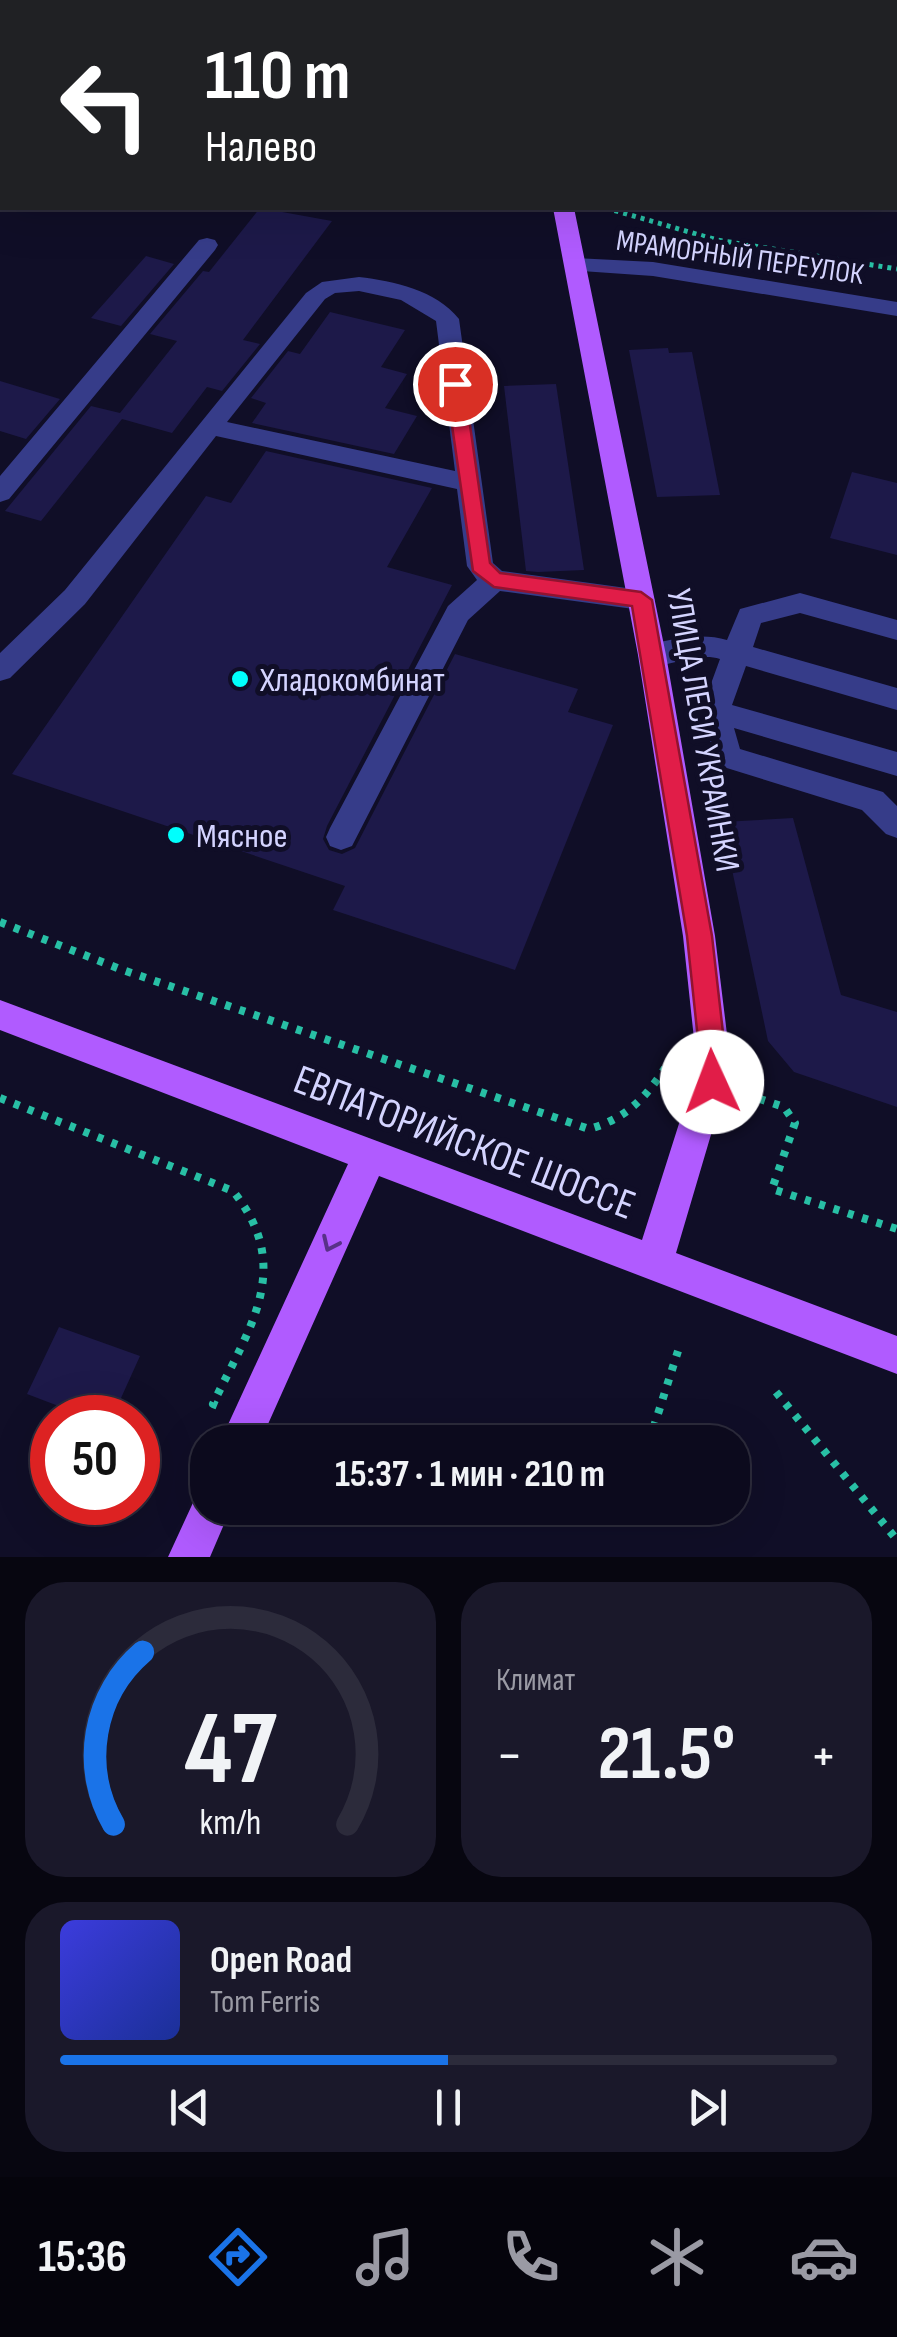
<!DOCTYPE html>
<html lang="ru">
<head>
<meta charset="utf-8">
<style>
	body { margin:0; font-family:"Sofia Sans Condensed",sans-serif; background:#1a182a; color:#f1f3f6; height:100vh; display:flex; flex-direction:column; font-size:38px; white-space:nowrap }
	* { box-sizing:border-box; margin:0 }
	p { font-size:32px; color:#9a9aa4 }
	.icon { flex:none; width:55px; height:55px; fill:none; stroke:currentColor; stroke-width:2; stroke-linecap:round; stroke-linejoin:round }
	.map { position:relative; height:1557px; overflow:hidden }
	.sheet { display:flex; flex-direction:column; gap:25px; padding:25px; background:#070610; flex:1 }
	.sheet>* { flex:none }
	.banner { position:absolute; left:0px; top:0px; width:898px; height:210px; box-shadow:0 10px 40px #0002,0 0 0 2px #2c2b3b; background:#202124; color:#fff; overflow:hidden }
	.speed { position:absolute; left:30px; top:1395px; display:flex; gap:20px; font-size:50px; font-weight:700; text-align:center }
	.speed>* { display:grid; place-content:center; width:130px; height:130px; border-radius:50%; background:#0c0a1d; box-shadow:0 10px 40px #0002,0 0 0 2px #2c2b3b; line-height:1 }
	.speed .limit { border:15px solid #d22; background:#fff; color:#111 }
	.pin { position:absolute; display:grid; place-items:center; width:85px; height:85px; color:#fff; margin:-42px; border:5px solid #fff; border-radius:50%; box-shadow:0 2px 10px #0007 }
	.me { position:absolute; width:110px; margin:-55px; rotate:358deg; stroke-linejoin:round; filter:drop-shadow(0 0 8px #0008) }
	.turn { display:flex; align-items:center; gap:35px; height:210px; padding:0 40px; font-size:45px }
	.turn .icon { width:130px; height:130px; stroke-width:2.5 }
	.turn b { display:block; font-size:70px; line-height:85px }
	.big { font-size:75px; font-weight:700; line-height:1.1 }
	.sheet .tile { flex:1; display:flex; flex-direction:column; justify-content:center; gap:15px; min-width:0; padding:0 35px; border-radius:40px; background:#1a182a }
	.sheet .dial { align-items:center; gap:0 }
	.dial svg { height:260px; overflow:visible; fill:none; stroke:#2c2b3b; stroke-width:7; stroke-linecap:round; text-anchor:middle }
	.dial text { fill:#f1f3f6; stroke:none }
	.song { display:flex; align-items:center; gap:30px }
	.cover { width:120px; height:120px; border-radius:15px; background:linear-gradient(135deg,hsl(240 70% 55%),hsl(230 70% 35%)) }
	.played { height:10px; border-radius:5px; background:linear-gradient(90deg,#1a73e8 50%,#2c2b3b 50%) }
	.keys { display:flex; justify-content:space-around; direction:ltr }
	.heat { display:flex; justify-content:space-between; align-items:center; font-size:55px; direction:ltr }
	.sheet .tiles { flex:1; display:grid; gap:25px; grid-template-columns:1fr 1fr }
	.tile:last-child { grid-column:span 2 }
	.trip { position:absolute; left:190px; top:1425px; width:560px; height:100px; border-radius:40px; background:#0c0a1d; box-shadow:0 10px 40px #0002,0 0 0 2px #2c2b3b; font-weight:700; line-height:100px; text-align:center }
	.dock { display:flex; height:160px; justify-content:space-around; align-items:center; background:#05040c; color:#9a9aa4 }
	.dock .icon { width:70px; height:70px }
	.dock .selected { color:#1a73e8 }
	.dock b { font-size:45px; color:#f1f3f6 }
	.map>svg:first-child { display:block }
	.building { fill:#1d1949 }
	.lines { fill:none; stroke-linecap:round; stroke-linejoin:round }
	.path-far1 { stroke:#28bfa5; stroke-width:5; stroke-dasharray:4 5; stroke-linecap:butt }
	.path { stroke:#28bfa5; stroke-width:8; stroke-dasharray:6 9; stroke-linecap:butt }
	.minor { fill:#363c89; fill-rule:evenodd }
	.major { fill:#b05bff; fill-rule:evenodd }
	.rail { stroke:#00fffd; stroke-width:5; stroke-dasharray:10 9; stroke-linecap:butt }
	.oneway { stroke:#583188 }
	.route { fill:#e11d48; stroke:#92132f; stroke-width:2.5 }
	.poi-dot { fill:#00fffd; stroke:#100e27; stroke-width:4 }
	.labels { text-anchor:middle; stroke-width:10; stroke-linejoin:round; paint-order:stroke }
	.far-street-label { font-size:30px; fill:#d4d4ff; stroke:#100e27 }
	.poi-label { font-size:35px; fill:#d4d4ff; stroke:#100e27; text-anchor:start }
	.street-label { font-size:35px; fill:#d4d4ff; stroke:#100e27 }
	.near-street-label { font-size:42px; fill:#d4d4ff; stroke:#100e27 }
</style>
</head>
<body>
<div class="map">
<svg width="897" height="1557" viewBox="0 0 897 1557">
	<rect width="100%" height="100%" fill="#100e27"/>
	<path class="building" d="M260,208L332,221L243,340L260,344L222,391L207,387L172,433L122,419L41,521L5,511L91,406L120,413L177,341L150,334L203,271L209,272Z
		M146,256L174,264L121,326L91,318Z
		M330,312L405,330L381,367L407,374L385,408L417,416L394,454L252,423L266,403L251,398L288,351L300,354Z
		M668,348L669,353L692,352L720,495L657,497L629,350Z
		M0,381L60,399L26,439L0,431Z
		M556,384L584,570L538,572L526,571L504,386Z
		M266,451L432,488L387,567L452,585L327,826L323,839L329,850L342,854L355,848L455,654L578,689L568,712L613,725L515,970L333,910L345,886L12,774L206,496L231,503Z
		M852,472L897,483V555L830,538Z
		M793,818L841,995L897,1012V1107L794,1072L768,1041L722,822Z
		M59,1327L140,1356L112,1418H90L27,1394Z"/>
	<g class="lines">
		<path class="path-far1" d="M606,208L717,240L897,269"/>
		<path class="path" d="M0,922L120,969L589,1129C625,1119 645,1099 665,1068
			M745,1094L784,1107L795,1123L772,1189L897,1229
			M0,1098L233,1191C295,1268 249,1328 213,1404L218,1406
			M776,1392L897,1540
			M649,1442L678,1351
			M625,1519L629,1508"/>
		<path class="minor" d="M838,0H857L858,2H840Z
			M895,52L897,53V66L895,65Z
			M207,238L215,240L218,245L215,250L9,499L0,502V476L199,240Z
			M575,258L653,262L897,302V316L653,276L567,270L564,265L567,260Z
			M359,277C394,281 436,290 459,319L493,563L502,571L641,590L651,593L655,600L651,607L641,610L500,591L468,620L352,846L341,850L330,846L326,837L330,828L448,606L477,580L467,566L457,489L216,436L85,604L10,678L0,681V653L65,590L306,293L322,282ZM359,291L401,300L436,321L455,471L227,422L325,299L335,293Z
			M800,593L897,620V640L800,613L761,623L753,647L897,688V710L746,666L732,705L897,752V776L734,728L740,749L883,792L897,806V838L886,834L862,810L717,765L701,711L720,659C694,651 668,671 642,663L638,655L642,647C669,639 701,632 727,640L740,609Z"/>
		<path class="major" d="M513,0H531V2H513Z
			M553,208H574L666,655L715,936L731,1067L676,1253L897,1336V1374L379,1176L260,1442H220L348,1164L0,1030V1000L642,1240L697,1067L683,936L638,655Z
			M208,1489V1508H231L210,1557H168L197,1494Z"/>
		<path class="rail" d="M130,0L135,2"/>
	</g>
	<defs><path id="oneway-chevron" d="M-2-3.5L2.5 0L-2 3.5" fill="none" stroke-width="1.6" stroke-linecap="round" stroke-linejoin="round" transform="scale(2.5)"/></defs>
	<use class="oneway" href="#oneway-chevron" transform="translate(330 1244) rotate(115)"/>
	<path class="route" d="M455,379L464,384L490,563L500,573L641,592L652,600L712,936L727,1068L721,1091L712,1094L703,1091L699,1082L701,1068L687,936L632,606L494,587L473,571L446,384Z"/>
	<g class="poi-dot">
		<circle cx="240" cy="679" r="10"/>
		<circle cx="176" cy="835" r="10"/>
	</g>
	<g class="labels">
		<g class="far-street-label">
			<text transform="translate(740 257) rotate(8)" y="10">МРАМОРНЫЙ ПЕРЕУЛОК</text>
		</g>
		<g class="poi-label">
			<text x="260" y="691">Хладокомбинат</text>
			<text x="196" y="847">Мясное</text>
		</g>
		<g class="street-label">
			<text transform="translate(704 730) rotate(80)" y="12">УЛИЦА ЛЕСИ УКРАИНКИ</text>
		</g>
		<g class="near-street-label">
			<text transform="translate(465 1141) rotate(21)" y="15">ЕВПАТОРИЙСКОЕ ШОССЕ</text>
		</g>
	</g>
</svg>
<div class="speed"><div class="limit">50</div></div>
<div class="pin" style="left:455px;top:384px;background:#d93025"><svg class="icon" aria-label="arrive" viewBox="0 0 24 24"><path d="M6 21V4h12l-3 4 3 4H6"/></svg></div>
<svg class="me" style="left:712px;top:1082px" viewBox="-20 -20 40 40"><circle r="19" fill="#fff"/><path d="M0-13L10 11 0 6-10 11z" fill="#e11d48"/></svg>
<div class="trip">15:37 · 1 мин · 210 m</div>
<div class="banner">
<div class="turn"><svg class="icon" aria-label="left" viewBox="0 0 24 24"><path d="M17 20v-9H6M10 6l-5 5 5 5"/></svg><div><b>110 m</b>Налево</div></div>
</div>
</div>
<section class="sheet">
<div class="tiles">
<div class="tile dial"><svg viewBox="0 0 100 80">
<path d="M14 69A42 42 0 1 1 86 69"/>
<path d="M14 69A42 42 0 0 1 23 16" stroke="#1a73e8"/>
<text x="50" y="56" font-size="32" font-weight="700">47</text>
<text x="50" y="72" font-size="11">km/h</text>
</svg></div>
<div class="tile"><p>Климат</p>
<div class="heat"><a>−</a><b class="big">21.5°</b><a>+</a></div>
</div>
<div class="tile">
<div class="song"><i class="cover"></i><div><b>Open Road</b><p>Tom Ferris</p></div></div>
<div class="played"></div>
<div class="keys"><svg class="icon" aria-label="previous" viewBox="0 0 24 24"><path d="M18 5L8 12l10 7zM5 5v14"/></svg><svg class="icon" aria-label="pause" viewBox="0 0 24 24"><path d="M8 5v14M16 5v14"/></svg><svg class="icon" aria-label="next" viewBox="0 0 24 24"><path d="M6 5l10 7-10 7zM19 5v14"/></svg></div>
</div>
</div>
</section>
<nav class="dock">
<b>15:36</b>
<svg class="icon selected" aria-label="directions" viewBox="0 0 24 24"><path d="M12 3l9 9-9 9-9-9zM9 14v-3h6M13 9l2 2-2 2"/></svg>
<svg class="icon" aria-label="music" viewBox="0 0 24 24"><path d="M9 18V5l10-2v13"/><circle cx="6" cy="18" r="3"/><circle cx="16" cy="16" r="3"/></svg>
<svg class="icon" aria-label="phone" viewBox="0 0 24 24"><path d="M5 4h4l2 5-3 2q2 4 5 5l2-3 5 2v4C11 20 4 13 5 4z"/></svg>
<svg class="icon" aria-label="climate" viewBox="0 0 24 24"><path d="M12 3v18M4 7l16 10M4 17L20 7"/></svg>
<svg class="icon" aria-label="car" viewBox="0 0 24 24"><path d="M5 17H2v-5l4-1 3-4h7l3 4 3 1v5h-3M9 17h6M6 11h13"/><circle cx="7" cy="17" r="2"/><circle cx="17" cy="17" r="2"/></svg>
</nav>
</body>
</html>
